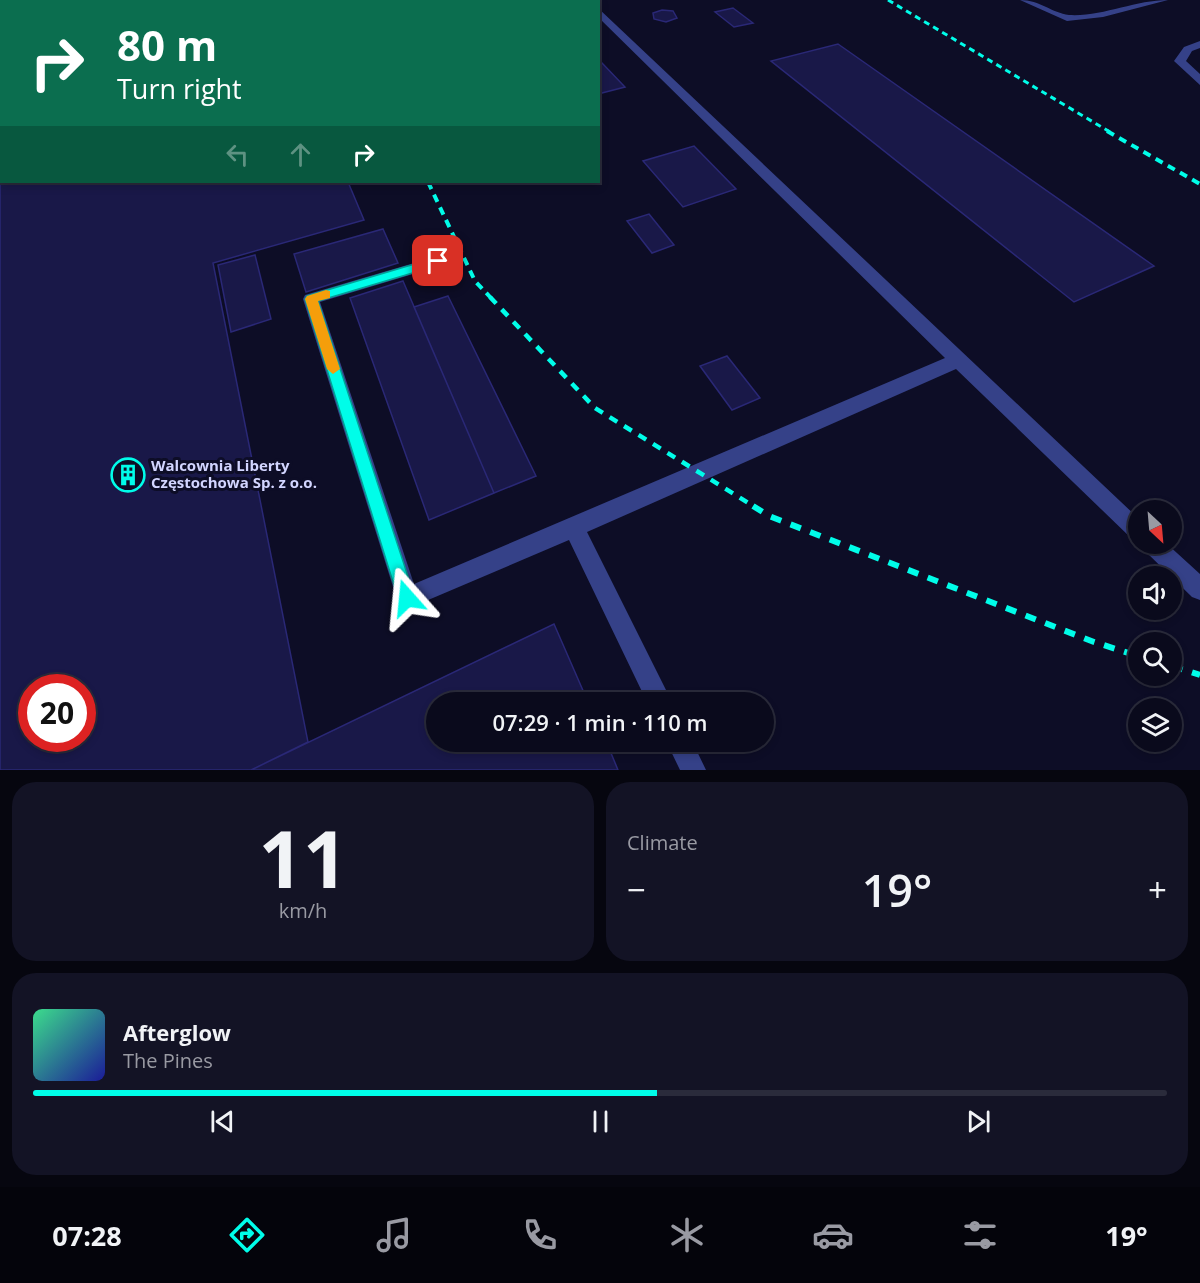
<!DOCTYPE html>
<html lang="en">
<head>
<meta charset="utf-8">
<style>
	body { margin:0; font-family:"Open Sans",sans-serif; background:#131325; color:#f1f3f6; height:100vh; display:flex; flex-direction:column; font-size:22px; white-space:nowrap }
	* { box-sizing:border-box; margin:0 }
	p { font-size:20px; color:#999aa3 }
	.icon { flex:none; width:33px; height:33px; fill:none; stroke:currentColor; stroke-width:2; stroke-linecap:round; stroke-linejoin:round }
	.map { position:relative; height:770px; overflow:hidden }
	.drawer { display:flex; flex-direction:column; gap:12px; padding:12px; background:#06060f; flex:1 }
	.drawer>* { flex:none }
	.hud { position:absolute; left:0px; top:0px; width:600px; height:183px; box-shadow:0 3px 9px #0003,0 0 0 2px #2a2b3b; background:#0b6e4f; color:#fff; overflow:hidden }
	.needle { width:39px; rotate:154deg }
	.tools { position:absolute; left:1128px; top:500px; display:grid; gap:12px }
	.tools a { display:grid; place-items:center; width:54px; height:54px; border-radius:50%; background:#0a0a1c; box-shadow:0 3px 9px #0003,0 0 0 2px #2a2b3b; font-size:30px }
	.speed { position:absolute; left:18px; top:674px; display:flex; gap:12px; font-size:30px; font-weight:700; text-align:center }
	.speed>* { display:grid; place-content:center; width:78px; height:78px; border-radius:50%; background:#0a0a1c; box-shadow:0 3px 9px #0003,0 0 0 2px #2a2b3b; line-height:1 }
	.speed .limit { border:9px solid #d22; background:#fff; color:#111 }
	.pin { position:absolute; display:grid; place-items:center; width:51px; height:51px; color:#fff; margin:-26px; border-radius:12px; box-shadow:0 3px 9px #0006 }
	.me { position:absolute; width:66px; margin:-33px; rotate:342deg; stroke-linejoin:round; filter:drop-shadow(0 0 4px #0008) }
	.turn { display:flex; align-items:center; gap:21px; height:126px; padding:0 18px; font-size:27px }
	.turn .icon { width:78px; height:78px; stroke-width:2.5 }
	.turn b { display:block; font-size:42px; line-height:51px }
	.lanes { display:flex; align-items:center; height:57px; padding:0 18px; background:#0003; justify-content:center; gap:30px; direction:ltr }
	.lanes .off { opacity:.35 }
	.big { font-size:45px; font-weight:600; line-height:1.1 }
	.drawer .widget { flex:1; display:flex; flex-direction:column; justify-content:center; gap:9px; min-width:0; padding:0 21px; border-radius:24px; background:#131325 }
	.drawer .dial { align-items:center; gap:0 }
	.dial b { font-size:78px; line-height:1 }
	.song { display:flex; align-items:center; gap:18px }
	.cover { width:72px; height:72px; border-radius:9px; background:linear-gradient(135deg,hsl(150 70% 55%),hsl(240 70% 35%)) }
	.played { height:6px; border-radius:3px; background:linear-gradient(90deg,#00fde9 55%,#2a2b3b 55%) }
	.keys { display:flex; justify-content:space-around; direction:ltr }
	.heat { display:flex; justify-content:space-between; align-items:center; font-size:33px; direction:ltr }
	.drawer .tiles { flex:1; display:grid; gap:12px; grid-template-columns:1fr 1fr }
	.widget:last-child { grid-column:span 2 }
	.trip { position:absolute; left:426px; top:692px; width:348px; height:60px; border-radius:30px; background:#0a0a1c; box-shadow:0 3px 9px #0003,0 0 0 2px #2a2b3b; font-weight:600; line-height:60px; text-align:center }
	.tab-bar { display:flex; height:96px; justify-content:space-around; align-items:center; background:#04040b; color:#999aa3 }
	.tab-bar .icon { width:42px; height:42px }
	.tab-bar .current { color:#00fde9 }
	.tab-bar b { font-size:27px; color:#f1f3f6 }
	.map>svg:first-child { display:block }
	.building { fill:#191848; stroke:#2a2876; stroke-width:1.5; fill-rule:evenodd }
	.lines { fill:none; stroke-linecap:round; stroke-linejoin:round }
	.minor { fill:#354188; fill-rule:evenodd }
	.rail-far3 { stroke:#00fde9; stroke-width:3; stroke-dasharray:6 4.5; stroke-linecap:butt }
	.rail-far2 { stroke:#00fde9; stroke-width:4; stroke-dasharray:8 6; stroke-linecap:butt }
	.rail-far1 { stroke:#00fde9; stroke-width:4.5; stroke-dasharray:9 8; stroke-linecap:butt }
	.rail { stroke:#00fde9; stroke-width:6; stroke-dasharray:11 10; stroke-linecap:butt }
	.route { fill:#00fde9; stroke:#00a497; stroke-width:1.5 }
	.slow { fill:#f59e0b }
	.labels { text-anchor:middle; stroke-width:6; stroke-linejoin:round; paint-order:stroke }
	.poi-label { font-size:15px; font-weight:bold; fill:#d2d5ff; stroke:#0d0d26; text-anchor:start }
</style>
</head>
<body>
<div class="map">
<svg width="1200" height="770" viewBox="0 0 1200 770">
	<rect width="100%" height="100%" fill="#0d0d26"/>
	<path class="building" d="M0,0L272,2H2V182H348L364,220L213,263L308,742L251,770H0ZM32,687H82V738H32Z
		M733,8L753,23L734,27L715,12Z
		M662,10L673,11L677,18L666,22L654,19L653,13Z
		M838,44L1154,266L1074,302L771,61Z
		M602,63L625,87L598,94V64Z
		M694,146L736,189L683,207L643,161Z
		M649,214L674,245L652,253L627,221Z
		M383,229L398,263L306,292L294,254Z
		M255,255L271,319L231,332L218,265Z
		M403,281L494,493L429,520L350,298Z
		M448,296L536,476L494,493L414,307Z
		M727,356L760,398L732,410L700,366Z
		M554,624L588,702H436V741H606L618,770H251Z"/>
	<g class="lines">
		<path class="minor" d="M582,0H593L594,2H583Z
			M1020,0C1040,0 1052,13 1069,15C1102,17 1135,0 1168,0L1103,17L1067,21Z
			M598,8L1138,518V541L1131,538L956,369L587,532L672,702H647L569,540L407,609L399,606L303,299L305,295L438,256L446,261L443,265L320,302L414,584L945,358L598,17Z
			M1200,41V48L1192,51L1186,61L1200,74V85L1174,61L1184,47Z
			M1140,543H1166L1200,574V600L1192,597L1144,550Z
			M666,741H692L706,770H680Z"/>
		<path class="rail-far3" d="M888,0L1110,132"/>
		<path class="rail-far2" d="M1107,131L1200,184
			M428,182L475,281L491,298"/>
		<path class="rail-far1" d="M490,297L595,408L755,507"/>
		<path class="rail" d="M753,506L769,516L1094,642L1138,656
			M1172,666L1200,675"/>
	</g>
	<path class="route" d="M438,257L444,261L443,264L318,301L415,598L413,604L407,606L401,604L398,598L305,299L307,296Z"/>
	<path class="slow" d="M326,290L330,291V298L318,301L340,369L333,374L327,369L305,299L307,296Z"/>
	<defs>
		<symbol id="building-ring" viewBox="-11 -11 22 22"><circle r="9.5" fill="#0d0d26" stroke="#00fde9" stroke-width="1.5"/><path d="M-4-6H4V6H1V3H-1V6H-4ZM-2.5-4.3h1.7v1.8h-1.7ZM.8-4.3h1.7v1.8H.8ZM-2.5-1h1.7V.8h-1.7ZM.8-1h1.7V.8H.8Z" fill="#00fde9"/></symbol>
	</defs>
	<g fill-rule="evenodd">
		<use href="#building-ring" x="109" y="456" width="38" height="38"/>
	</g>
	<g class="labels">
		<g class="poi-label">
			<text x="151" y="471">Walcownia Liberty<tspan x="151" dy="17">Częstochowa Sp. z o.o.</tspan></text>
		</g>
	</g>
</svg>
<div class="tools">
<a><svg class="needle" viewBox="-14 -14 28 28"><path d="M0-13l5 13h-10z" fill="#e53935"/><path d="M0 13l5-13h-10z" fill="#999aa3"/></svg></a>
<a><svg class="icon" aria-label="sound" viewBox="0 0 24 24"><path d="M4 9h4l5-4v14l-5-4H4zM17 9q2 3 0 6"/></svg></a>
<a><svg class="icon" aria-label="search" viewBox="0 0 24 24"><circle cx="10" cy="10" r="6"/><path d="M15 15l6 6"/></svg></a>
<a><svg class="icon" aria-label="layers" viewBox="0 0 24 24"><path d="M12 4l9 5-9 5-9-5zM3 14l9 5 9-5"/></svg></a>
</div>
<div class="speed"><div class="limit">20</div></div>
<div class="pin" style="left:438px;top:261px;background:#d93025"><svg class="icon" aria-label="arrive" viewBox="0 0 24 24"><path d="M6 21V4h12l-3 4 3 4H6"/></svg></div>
<svg class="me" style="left:407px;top:598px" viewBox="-20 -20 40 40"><path d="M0-17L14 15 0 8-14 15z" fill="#00fde9" stroke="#fff" stroke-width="4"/></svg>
<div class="trip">07:29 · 1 min · 110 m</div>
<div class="hud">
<div class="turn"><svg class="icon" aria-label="right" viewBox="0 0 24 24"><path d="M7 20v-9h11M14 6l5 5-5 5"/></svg><div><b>80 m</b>Turn right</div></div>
<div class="lanes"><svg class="icon off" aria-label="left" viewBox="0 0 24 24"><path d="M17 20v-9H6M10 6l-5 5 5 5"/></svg><svg class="icon off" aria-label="ahead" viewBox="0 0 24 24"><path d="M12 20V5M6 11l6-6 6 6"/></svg><svg class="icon" aria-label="right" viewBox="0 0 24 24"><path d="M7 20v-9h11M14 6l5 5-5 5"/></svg></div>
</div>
</div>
<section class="drawer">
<div class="tiles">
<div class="widget dial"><b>11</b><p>km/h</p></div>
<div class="widget"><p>Climate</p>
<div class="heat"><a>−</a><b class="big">19°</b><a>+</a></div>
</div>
<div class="widget">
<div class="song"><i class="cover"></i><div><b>Afterglow</b><p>The Pines</p></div></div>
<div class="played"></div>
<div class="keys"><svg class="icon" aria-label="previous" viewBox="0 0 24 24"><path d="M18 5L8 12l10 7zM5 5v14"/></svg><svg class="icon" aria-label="pause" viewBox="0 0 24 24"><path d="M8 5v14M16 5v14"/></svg><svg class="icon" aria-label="next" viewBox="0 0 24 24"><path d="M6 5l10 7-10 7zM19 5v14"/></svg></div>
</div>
</div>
</section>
<nav class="tab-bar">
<b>07:28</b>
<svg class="icon current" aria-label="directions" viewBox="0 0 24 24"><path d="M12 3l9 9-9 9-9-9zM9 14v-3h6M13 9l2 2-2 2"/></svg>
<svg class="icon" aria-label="music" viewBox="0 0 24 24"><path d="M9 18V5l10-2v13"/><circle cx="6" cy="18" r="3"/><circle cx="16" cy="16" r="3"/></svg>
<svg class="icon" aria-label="phone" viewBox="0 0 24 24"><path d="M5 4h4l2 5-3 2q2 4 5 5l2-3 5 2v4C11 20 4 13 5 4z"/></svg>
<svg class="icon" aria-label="climate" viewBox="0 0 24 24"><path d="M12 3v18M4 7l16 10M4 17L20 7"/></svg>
<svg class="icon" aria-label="car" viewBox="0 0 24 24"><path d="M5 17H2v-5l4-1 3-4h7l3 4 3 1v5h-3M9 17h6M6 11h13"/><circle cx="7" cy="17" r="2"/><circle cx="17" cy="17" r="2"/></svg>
<svg class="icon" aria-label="filters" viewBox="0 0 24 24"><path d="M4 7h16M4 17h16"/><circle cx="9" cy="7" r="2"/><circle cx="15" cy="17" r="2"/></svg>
<b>19°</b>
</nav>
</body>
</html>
